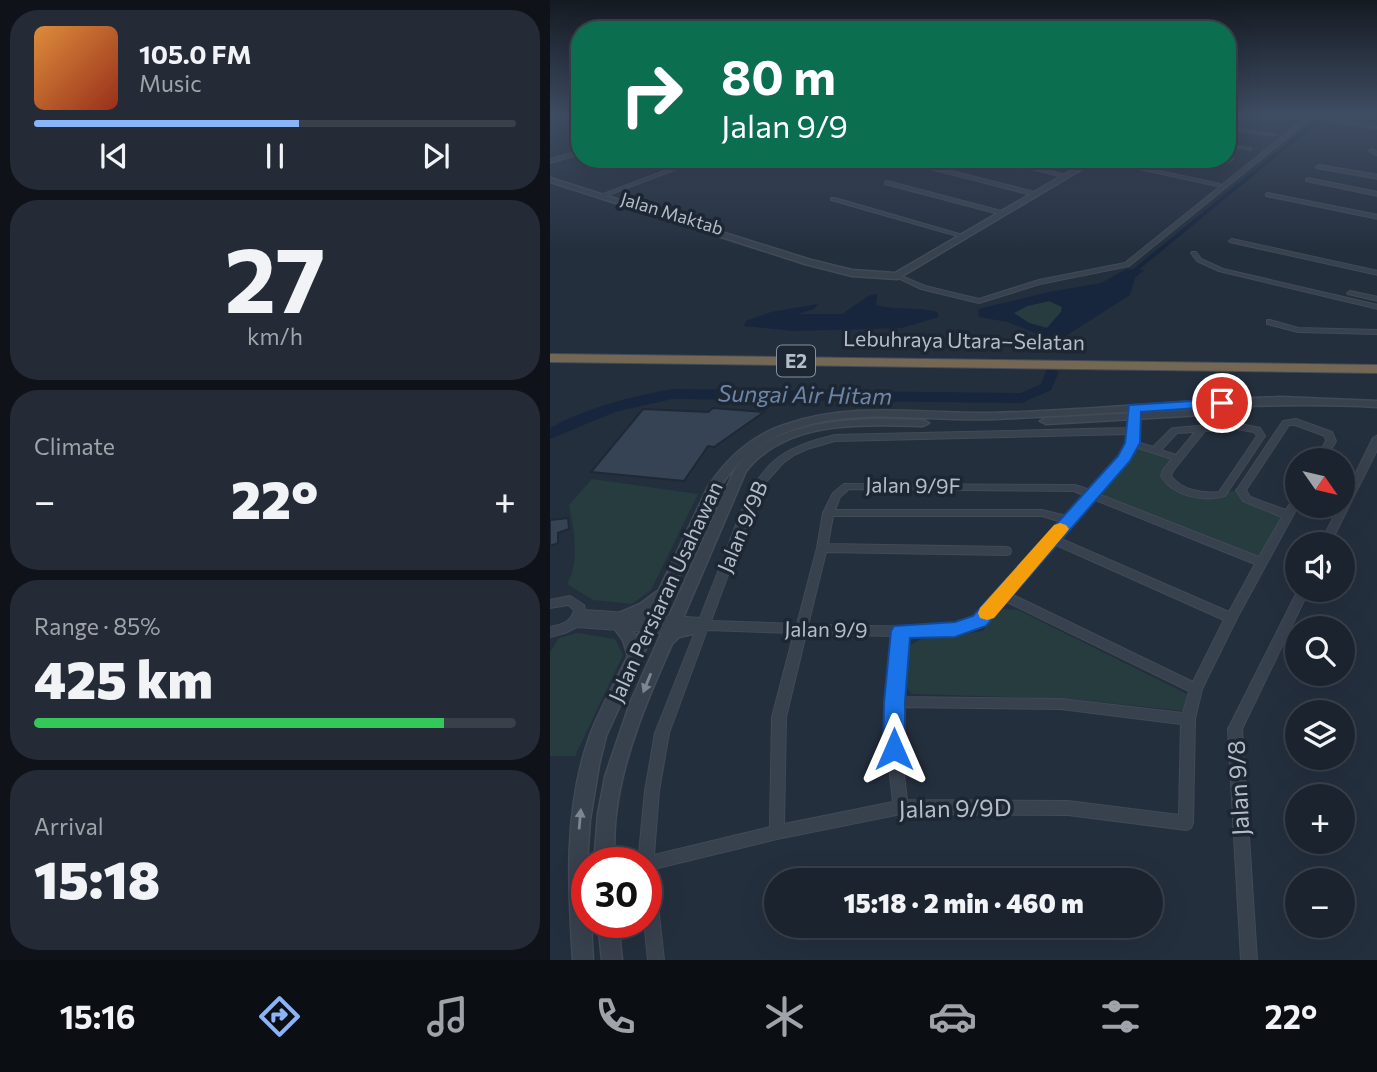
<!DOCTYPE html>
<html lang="en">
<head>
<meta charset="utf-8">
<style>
	body { margin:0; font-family:Commissioner,sans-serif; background:#242b36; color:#f1f3f6; height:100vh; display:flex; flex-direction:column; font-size:26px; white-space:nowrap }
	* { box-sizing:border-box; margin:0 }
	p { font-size:23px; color:#a0a4aa }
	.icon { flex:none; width:38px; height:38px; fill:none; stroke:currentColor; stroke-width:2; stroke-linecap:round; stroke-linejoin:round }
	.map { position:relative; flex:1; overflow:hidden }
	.drawer { display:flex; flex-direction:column; gap:10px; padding:10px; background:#0f1319; width:550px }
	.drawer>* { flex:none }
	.banner { position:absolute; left:21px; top:21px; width:665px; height:147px; border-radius:28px; box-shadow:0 7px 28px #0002,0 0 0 2px #39404a; background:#0b6e4f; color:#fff; overflow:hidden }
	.needle { width:46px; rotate:124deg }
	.tools { position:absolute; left:735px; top:448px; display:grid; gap:14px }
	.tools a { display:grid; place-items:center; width:70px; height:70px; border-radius:50%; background:#1b232e; box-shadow:0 7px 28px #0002,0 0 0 2px #39404a; font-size:35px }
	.speed { position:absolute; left:21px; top:847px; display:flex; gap:14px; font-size:35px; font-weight:700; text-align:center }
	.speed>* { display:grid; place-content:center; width:91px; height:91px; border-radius:50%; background:#1b232e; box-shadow:0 7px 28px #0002,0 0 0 2px #39404a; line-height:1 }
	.speed .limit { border:10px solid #d22; background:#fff; color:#111 }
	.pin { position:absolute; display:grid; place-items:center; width:60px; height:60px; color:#fff; margin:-30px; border:4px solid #fff; border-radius:50%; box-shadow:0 2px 7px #0007 }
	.me { position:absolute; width:77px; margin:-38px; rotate:0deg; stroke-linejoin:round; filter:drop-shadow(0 0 5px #0008) }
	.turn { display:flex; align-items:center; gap:24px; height:147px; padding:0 35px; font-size:32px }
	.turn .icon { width:91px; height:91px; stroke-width:2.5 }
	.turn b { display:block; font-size:49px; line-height:60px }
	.big { font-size:52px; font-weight:800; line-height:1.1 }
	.drawer .card { flex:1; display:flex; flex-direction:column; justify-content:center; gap:10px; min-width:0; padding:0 24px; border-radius:28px; background:#242b36 }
	.drawer .dial { align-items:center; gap:0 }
	.dial b { font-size:91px; line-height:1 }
	.song { display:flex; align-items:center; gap:21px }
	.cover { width:84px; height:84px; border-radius:10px; background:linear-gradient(135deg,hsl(30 70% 55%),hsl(10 70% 35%)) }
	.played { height:7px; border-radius:4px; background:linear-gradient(90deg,#8ab4f8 55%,#39404a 55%) }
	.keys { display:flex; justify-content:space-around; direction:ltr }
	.heat { display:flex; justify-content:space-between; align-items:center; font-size:38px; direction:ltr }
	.charge { height:10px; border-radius:5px; background:linear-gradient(90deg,#34c759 85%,#39404a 0) }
	.trip { position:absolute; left:214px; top:868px; width:399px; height:70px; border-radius:35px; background:#1b232e; box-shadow:0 7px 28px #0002,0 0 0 2px #39404a; font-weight:800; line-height:70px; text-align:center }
	.dock { display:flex; height:112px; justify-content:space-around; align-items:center; background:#0b0e12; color:#a0a4aa }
	.dock .icon { width:49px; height:49px }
	.dock .current { color:#8ab4f8 }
	.dock b { font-size:32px; color:#f1f3f6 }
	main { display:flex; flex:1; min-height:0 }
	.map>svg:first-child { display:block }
	.green { fill:#263c3f }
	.water { fill:#17263c; fill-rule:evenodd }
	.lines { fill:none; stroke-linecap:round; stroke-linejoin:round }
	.canal { fill:#17263c; fill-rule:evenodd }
	.river { fill:#17263c; fill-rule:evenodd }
	.building { fill:#364354; stroke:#1f2835; stroke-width:2 }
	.minor-casing { stroke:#414a57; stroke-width:2 }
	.tertiary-casing { stroke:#414a57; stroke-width:3 }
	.motorway-casing { stroke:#434c59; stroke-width:2 }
	.minor { fill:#38414e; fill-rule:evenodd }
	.tertiary { fill:#38414e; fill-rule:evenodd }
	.motorway { fill:#746855; fill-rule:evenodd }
	.oneway { fill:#7c8592 }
	.route { fill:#1a73e8; stroke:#114b97; stroke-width:2 }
	.slow { fill:#f59e0b }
	.labels { text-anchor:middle; stroke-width:7; stroke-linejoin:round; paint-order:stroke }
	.far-street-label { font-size:18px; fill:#b4bcc9; stroke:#1d2633 }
	.shield { fill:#1d2633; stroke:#878f9c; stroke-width:2 }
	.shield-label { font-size:19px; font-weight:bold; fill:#b4bcc9 }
	.street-label { font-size:21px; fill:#b4bcc9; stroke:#1d2633 }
	.water-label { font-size:23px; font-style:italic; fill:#6d86a8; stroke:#1d2633 }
	.near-street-label { font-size:24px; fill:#b4bcc9; stroke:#1d2633 }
</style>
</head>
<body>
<main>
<section class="drawer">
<div class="card">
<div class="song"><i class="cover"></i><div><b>105.0 FM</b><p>Music</p></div></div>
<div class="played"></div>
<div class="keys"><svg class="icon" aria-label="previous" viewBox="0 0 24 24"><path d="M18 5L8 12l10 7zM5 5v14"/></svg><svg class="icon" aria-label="pause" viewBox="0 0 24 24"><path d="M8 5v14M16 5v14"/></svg><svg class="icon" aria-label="next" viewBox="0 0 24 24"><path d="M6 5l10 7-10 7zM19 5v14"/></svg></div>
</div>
<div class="card dial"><b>27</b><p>km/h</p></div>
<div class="card"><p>Climate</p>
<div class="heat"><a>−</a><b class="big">22°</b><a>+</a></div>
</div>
<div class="card"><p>Range · 85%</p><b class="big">425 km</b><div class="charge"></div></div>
<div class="card"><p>Arrival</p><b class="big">15:18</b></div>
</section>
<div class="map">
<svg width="828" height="960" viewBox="0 0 828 960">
	<rect width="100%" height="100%" fill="#242f3e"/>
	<path class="green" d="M499,301L512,306L511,312L497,328L479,323L463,313L477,306Z
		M582,443L627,458L618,481L651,496L691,490L692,495L738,515L711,562L541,493Z
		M42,479L148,494L101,590L82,604L43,600L17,584C30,560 24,530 19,505Z
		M450,609L468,610L637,694L633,711L520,699L362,694L354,685L359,646L371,639L433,631Z
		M28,633L65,639L73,655L25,756H0V652L9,638Z"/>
	<path class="water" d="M577,269L594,270L585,278L580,295L511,339L507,347H488L494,337L458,322L429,317L428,309L499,292L551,283ZM499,301L512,307L511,312L497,328L479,323L464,313L477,306Z
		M327,294L326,305C346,311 367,306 387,312L389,317L352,328L244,331L194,326L196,321L221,312L268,304L264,309L248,314H292L320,295Z"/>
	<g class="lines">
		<path class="canal" d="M772,115H777L580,277H576V275Z"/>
		<path class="river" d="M502,368L509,372L501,390L472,403L122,399L65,412L0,439V428C38,407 80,397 122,389L471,393L491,384L497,369Z"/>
	</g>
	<path class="building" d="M163,408L214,412L164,447L158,446L134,481L41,472L93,409L158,412Z
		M18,518L19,529L8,533V543L0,546V520Z"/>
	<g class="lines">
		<defs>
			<path id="minor" d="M747,115H760L828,127V129L757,117L759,120L579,266L490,284L429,303L371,289L344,276L349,275L375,286L429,299L489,280L575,263L754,119Z
				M677,127L724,134L726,135L724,136L677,129Z
				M677,144L700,148L702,149L700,150L677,146Z
				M821,149L828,152V156L819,151Z
				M30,151V154L0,163V159Z
				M680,157L683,159L682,160L672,165L647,159L671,161Z
				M146,159H153L53,197L48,196Z
				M443,159H452L520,176L517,178Z
				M543,159H554L670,184L667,186Z
				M363,161L488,193L489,194L486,196L361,164L360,163Z
				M769,165L828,175V179L767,168L766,167Z
				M758,178L828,192V196L756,181V179Z
				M337,181L455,212L456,213L453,215L335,184V182Z
				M718,193L828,215V219L716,196V194Z
				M281,198H285L416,236L411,237L281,200Z
				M682,239L828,271V275L680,242L679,241Z
				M642,252H646L651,259L673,269L828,305V309L669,271L647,261L641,253Z
				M800,291L828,297V301L798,294L797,293Z
				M717,320H720L748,328L828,330V334L748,332L717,324Z
				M584,405L588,408L587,442L603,447L621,429L624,428L686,423L710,428L715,436L675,496C653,502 624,497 611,476L613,470L622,459L585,447L577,460L548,494L709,557L732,517L693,501L686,490L688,488L733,421L746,419L782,432L786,441L775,460H765L776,441L775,436L745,425H739L696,490L700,497L736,510L744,497L747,496L748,506L687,618L652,689L645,719L643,823L641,828L636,830L518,815L351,814L227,839L104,869L114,960H98L94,922H96V863H88L95,791L105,733L147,627L144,625L84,622L125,624L129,626L131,629L129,632L125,634L27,627L15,633L0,637V627C11,625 22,622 24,610L18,605L0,608V600L20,596L34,605L35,610L150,618C159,594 169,570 178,546C190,515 201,478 229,457C246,445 265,440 285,435L578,428L580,408ZM686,429L704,432L707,436L669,492C651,494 632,490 621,476L623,471L655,431ZM645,432L626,455L611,450L627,433ZM578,434C577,457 555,474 540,490L525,485L294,484L283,493L273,513L267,548L247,624L161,621L202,510L216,482L233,463L244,455L257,449L285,441ZM299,489L524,491L535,496L517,516L492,510H285L290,497ZM543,499L705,564L679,612L509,538ZM283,516H492L512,522L426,618L406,624L380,627L258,625L276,552L456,555L460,554L461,551L460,548L456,547L278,544ZM504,544L674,620L643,682L461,594ZM455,601L639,691L633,713L511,699L351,697L356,636C380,637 411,638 432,625C441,620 448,608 455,601ZM157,630L244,633L222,717L220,827L104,855L109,791L119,733ZM256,634L345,636L338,702L337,749L343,802L234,824L236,717ZM350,707L511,709L631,724L629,815L518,801L357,800L351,749Z
				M828,435V448L780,544H770L789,506H793V499L823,438Z
				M748,590H759L692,729L707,960H691L678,729Z"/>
			<path id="tertiary" d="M541,159H549L347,279L302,276L255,264L0,182V178L261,260L302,270L345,273Z
				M731,397L828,401V407C699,400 573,414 445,419C381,422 316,408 254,426C218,436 190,456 170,487L56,736L49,765L40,820L37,863V922H41L43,960H23C18,886 14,810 39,738C49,710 65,683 78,656L73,640L62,625L64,621L68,620L67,617L69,613L90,604L109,590L158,487C177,458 201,436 234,425C301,401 370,414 440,413C537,411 634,400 731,397ZM98,613L87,637L75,622Z
				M684,408L688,409L689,411L688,413L496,424L490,421L496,418Z
				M325,419L373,420L379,423L373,426C321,425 256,420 212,455C206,459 201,465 196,471L130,625L142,623L147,625L149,629L147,633L129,637L122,644C98,698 73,755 66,814C64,830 64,847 64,863H44L48,814L55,777L80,703L185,469C219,427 275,421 325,419Z
				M48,922H68L72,960H52Z"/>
			<path id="motorway" d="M0,354L828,365V373L0,362Z"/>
		</defs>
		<use href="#minor" class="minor-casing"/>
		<use href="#tertiary" class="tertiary-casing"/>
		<use href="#motorway" class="motorway-casing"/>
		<use href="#minor" class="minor"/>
		<use href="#tertiary" class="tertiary"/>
		<use href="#motorway" class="motorway"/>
	</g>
	<defs><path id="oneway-solid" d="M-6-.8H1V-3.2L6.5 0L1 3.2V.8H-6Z" transform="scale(1.75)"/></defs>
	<g class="oneway">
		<use href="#oneway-solid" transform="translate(97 683) rotate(112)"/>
		<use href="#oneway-solid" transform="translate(30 819) rotate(-85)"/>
	</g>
	<linearGradient id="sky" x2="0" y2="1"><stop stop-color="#141a22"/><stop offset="0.46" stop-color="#3f4d63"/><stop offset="1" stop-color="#3f4d63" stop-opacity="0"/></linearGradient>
	<rect width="828" height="250" fill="url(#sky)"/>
	<path class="route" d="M672,399L677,400V406L591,412L590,443L580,461L436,626L405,637L360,638L355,702V749L352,756L344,759L336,756L333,749L334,702L341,631L344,626L405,622L423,616L568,456L575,443L579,405Z"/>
	<path class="slow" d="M510,523L516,525L519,529L516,533L444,618L437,620L430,618L428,613L430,608L504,525Z"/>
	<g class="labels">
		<g class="far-street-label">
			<text transform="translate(122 214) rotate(17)" y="6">Jalan Maktab</text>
		</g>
		<rect class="shield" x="227" y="345.5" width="38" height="31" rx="5"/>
		<g class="shield-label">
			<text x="246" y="368">E2</text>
		</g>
		<g class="street-label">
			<text transform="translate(414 341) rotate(1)" y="7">Lebuhraya Utara–Selatan</text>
			<text transform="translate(363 486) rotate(1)" y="7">Jalan 9/9F</text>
			<text transform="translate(193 527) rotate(-67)" y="7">Jalan 9/9B</text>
			<text transform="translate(116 592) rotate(-65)" y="7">Jalan Persiaran Usahawan</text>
			<text transform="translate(276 630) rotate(1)" y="7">Jalan 9/9</text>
		</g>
		<g class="water-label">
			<text transform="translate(255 395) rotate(1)" y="8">Sungai Air Hitam</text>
		</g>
		<g class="near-street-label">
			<text transform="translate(689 788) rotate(-93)" y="8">Jalan 9/8</text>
			<text transform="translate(405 809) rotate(-1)" y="8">Jalan 9/9D</text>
		</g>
	</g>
</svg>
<div class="tools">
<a><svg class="needle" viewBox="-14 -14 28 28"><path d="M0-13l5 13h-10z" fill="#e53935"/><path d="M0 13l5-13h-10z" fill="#a0a4aa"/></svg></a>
<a><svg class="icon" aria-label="sound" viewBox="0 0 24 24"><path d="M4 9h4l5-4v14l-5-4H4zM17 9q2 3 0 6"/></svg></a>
<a><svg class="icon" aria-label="search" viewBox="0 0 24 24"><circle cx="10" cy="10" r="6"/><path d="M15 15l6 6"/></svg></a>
<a><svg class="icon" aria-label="layers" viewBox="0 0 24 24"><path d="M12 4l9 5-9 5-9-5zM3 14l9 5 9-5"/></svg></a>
<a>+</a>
<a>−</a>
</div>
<div class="speed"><div class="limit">30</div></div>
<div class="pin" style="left:672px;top:403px;background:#d93025"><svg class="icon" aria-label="arrive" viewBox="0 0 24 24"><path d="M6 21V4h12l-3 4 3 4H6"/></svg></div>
<svg class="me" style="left:344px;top:749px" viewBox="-20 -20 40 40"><path d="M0-17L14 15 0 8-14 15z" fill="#1a73e8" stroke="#fff" stroke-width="4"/></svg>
<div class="trip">15:18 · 2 min · 460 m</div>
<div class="banner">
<div class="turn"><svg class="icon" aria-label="right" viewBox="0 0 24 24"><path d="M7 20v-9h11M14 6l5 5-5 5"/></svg><div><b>80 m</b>Jalan 9/9</div></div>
</div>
</div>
</main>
<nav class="dock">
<b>15:16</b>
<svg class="icon current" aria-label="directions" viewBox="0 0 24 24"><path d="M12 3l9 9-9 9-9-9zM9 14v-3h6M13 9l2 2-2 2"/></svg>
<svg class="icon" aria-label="music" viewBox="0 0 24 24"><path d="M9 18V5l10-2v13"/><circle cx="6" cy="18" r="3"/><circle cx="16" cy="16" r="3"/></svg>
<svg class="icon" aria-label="phone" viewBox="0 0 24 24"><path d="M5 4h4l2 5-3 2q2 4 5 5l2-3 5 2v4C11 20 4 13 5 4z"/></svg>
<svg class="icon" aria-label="climate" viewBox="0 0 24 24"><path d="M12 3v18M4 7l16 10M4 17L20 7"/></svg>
<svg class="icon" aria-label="car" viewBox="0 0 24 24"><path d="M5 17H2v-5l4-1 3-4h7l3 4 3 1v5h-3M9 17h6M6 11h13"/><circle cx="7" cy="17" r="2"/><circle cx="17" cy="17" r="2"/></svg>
<svg class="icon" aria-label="filters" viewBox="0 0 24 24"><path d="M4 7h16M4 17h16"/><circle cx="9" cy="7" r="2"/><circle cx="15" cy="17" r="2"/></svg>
<b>22°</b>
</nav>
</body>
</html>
